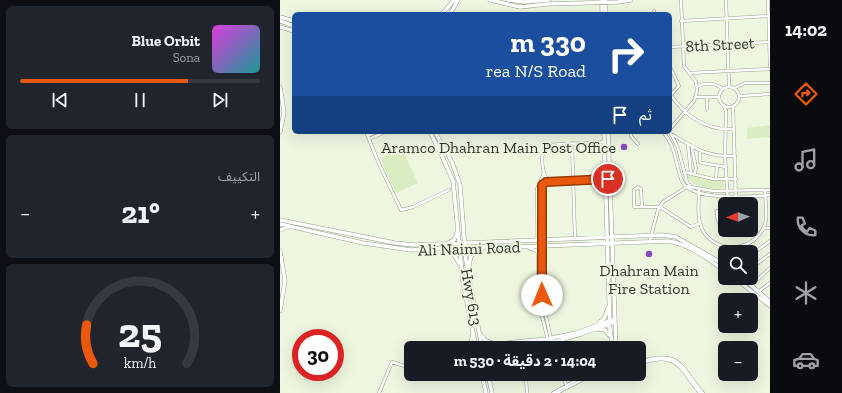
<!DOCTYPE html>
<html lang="ar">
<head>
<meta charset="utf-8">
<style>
	body { margin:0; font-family:"Zilla Slab","Noto Sans Arabic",serif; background:#20242c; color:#f1f3f6; direction:rtl; height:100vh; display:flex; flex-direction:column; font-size:15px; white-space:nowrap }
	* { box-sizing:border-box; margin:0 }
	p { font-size:13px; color:#9ea1a6 }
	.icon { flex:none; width:22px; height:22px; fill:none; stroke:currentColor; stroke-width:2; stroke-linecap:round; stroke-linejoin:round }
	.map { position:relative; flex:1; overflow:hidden; direction:ltr }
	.details { display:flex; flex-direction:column; gap:6px; padding:6px; background:#0d0f14; width:280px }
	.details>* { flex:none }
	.hud { position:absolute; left:12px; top:12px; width:380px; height:122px; border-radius:6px; box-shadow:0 4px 16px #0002; direction:rtl; background:#1a4fa0; color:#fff; overflow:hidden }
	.needle { width:26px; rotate:268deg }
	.fabs { position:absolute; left:438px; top:197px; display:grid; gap:8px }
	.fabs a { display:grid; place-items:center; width:40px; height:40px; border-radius:6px; background:#171b24; box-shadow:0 4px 16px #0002; font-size:20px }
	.speed { position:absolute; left:12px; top:329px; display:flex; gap:8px; font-size:20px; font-weight:700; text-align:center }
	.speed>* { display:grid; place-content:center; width:52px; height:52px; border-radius:50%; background:#171b24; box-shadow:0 4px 16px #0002; line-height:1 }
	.speed .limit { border:6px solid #d22; background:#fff; color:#111 }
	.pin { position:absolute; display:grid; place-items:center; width:34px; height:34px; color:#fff; margin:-17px; border:2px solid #fff; border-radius:50%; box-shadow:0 1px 4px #0007 }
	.me { position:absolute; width:44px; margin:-22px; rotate:359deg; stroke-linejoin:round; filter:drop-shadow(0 0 3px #0008) }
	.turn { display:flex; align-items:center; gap:14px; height:84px; padding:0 20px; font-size:18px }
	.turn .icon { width:52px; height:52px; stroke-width:2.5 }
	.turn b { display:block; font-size:28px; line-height:34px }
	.then { display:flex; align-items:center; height:38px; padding:0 20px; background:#0003; gap:8px; font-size:15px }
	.big { font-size:30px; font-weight:700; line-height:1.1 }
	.details .widget { flex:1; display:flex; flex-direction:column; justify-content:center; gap:6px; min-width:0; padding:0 14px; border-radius:6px; background:#20242c }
	.details .dial { align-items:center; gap:0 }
	.dial svg { height:104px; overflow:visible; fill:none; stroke:#363941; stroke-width:7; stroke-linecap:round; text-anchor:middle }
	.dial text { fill:#f1f3f6; stroke:none }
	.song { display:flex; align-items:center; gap:12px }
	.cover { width:48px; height:48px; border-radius:6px; background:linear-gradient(135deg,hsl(300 70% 55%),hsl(180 70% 35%)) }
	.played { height:4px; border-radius:2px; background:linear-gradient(90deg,#ea580c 70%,#363941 70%) }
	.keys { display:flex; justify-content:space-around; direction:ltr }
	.heat { display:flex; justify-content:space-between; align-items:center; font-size:22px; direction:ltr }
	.trip { position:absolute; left:124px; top:341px; width:242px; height:40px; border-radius:6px; background:#171b24; box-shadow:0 4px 16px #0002; font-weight:700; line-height:40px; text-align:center; direction:rtl }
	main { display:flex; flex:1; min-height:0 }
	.tabs { display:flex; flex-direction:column; width:72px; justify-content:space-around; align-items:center; background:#090b0e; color:#9ea1a6 }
	.tabs .icon { width:28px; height:28px }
	.tabs .on { color:#ea580c }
	.tabs b { font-size:18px; color:#f1f3f6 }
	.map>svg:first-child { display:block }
	.green { fill:#daecc2 }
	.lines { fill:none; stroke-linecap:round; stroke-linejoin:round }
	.street-casing { stroke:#969f8a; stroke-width:3.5 }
	.secondary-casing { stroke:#969f8a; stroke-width:4.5 }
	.street { stroke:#fff; stroke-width:2.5 }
	.secondary { stroke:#fff; stroke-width:3.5 }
	.route-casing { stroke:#983908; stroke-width:10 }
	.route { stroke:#ea580c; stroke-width:7 }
	.poi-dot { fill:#894abf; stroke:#edf7e0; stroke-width:1.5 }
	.labels { text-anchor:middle; stroke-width:4; stroke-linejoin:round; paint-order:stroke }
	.street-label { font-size:16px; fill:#31342b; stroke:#edf7e0 }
	.poi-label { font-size:16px; fill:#31342b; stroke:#edf7e0; text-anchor:end }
</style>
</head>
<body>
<main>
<nav class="tabs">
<b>14:02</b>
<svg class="icon on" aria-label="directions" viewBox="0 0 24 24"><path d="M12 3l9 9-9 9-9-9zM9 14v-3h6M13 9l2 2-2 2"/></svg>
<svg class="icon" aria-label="music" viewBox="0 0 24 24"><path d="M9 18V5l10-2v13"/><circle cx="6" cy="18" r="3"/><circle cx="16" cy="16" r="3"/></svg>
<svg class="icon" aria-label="phone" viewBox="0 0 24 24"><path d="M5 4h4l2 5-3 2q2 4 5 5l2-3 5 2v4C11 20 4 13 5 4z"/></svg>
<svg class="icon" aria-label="climate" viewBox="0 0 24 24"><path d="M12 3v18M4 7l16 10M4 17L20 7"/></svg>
<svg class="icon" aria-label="car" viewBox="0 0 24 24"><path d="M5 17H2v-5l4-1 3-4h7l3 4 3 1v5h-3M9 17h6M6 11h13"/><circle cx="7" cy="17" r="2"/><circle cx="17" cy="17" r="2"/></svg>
</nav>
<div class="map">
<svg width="490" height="393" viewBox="0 0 490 393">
	<rect width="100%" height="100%" fill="#edf7e0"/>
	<path class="green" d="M490,125V137L467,139V128Z
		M122,149L138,183L116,193L100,159Z
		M407,174L444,180V188C430,191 416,189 407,177Z"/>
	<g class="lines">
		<defs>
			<path id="street" d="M446,0L449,86
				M488,0L490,66
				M374,11V14
				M401,21L490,16
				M390,47L490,42
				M390,67L399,86L390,96
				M409,73L490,69
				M439 97a10 10 0 1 1 20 0a10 10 0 1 1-20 0Z
				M417,87C424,82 436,83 443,89
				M455,88L465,83H490
				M390,94C406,117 426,131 454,129
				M460,96L490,94
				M416,97H439
				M427,97V109
				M444,106L446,111L445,156L448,204
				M453,106L456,204
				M390,129L414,101L417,91L416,82L404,66L401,0
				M86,132L100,166L121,210L133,207L169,190
				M351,132V136L358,144
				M383,132C396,146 395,164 402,181C410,201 471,197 490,195
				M390,132L398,148L407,182L411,187L433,191L490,190
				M393,135C416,149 427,157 455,156
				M88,136L96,132
				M89,139L105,132
				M292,143L295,239
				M408,145L411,173
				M412,148L416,169L414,174
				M420,152V162L422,163L446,167
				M404,172L433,179H456
				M264,173L257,189L258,280L260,308L268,340
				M436,179L437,167
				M270,181C261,176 260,153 266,145L325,142
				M419,189C419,200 417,213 420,223C428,255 475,255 485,224C488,214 485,201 485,190
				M362,207L361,189L358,187L354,190V207H380L411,227L420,223
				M445,210L437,211C436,226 450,244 465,230
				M471,210V223
				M483,228H490
				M370,240L378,210L383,202L410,185
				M249,248L255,250L258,253
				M471,255L490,241
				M471,268L490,254
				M475,282L490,268
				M478,292L490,283
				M190,348L192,335
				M273,348L263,303L261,187L266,182L327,179
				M359,362C400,348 401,367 423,393
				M359,364C399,350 399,369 420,393
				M282,374L287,387
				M99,393L112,362L131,368
				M247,393L246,378L251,374
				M273,393L300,378L313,374
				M277,393L306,378L329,374"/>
			<path id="secondary" d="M210,0L240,7L267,4L338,2L351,0
				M228,0L244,2L269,0
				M322,1V14
				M325,1L326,14
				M162,14L174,0
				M170,14L178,0
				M0,17L14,21
				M0,21L14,26
				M0,27L14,31
				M0,87L4,112L0,132
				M150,132L162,156L173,181L183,282L196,348
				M155,132L172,162L180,185L186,261L202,348
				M324,132L330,330L333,348
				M328,132L336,348
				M0,220L115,243L135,245L382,235L396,237L445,265
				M0,224L83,243L131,250L184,247H237L388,241C409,244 428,259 445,271
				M0,230L8,227
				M168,243L174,240L177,233
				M163,249L173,253L179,263
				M0,251L5,281L0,311
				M189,269C189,258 192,251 203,248
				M455,278L490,306
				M463,278L490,302
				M319,323L325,317L328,308
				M317,329L325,330L330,336
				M200,334L206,341L212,343
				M196,346L267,339L296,333L332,320
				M221,348L277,341L301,334L332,323
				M202,374L206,393
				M208,374L212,393"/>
		</defs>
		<use href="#street" class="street-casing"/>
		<use href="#secondary" class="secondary-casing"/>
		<use href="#street" class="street"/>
		<use href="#secondary" class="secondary"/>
	</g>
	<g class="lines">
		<defs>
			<path id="route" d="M262,295V185L266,182L328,179"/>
		</defs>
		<use href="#route" class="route-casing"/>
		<use href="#route" class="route"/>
	</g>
	<g class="poi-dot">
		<circle cx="344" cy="147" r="4"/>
		<circle cx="369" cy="254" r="4"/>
	</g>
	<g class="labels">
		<g class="street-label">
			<text transform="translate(440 44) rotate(-3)" y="6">8th Street</text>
			<text transform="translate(189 248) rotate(-2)" y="6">Ali Naimi Road</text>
			<text transform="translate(192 297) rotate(80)" y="6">Hwy 613</text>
		</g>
		<g class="poi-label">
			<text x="336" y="153">Aramco Dhahran Main Post Office</text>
			<text x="369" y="276" text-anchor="middle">Dhahran Main<tspan x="369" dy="18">Fire Station</tspan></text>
		</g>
	</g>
</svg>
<div class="fabs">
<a><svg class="needle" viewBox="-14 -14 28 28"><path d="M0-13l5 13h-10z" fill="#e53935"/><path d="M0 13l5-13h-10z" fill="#9ea1a6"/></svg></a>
<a><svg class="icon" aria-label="search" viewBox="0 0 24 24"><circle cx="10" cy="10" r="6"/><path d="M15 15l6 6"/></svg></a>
<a>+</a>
<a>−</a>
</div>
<div class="speed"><div class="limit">30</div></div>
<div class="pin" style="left:328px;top:179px;background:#d93025"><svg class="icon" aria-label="arrive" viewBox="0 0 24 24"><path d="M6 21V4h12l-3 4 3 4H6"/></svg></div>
<svg class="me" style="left:262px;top:295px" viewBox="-20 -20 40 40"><circle r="19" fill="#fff"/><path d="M0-13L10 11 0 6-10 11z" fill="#ea580c"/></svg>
<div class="trip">14:04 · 2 دقيقة · 530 m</div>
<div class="hud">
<div class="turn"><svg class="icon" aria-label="right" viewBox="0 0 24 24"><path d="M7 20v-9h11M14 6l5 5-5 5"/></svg><div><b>330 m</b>rea N/S Road</div></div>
<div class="then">ثم<svg class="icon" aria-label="arrive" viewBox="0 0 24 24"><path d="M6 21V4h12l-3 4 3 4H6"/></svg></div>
</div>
</div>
<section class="details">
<div class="widget">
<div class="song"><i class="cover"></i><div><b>Blue Orbit</b><p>Sona</p></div></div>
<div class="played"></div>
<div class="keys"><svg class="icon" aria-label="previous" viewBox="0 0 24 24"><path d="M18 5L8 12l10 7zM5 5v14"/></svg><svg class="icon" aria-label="pause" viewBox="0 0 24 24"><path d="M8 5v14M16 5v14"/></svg><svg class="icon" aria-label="next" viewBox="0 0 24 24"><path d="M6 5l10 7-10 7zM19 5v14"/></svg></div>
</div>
<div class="widget"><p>التكييف</p>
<div class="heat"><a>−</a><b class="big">21°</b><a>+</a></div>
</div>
<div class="widget dial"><svg viewBox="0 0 100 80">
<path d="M14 69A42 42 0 1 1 86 69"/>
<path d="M14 69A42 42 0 0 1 9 39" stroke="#ea580c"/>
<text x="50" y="56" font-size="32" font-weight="700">25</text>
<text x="50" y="72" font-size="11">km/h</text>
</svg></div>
</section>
</main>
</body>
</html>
